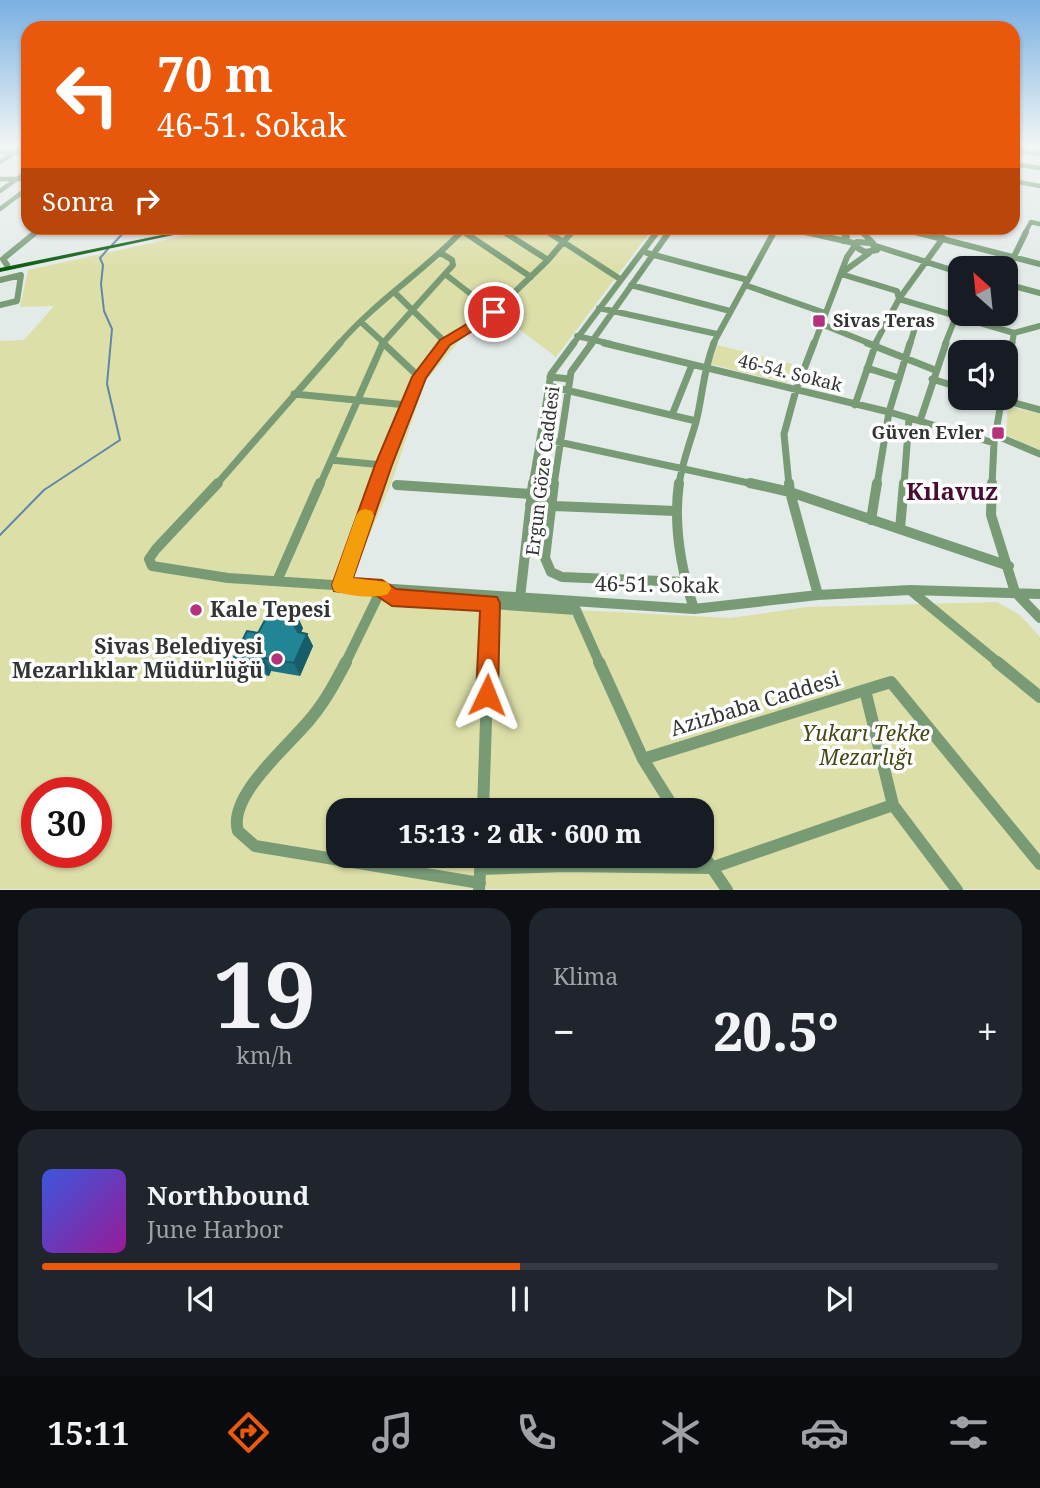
<!DOCTYPE html>
<html lang="tr">
<head>
<meta charset="utf-8">
<style>
	body { margin:0; font-family:"Noto Serif",serif; background:#20242c; color:#f1f3f6; height:100vh; display:flex; flex-direction:column; font-size:26px; white-space:nowrap }
	* { box-sizing:border-box; margin:0 }
	p { font-size:23px; color:#9ea1a6 }
	.icon { flex:none; width:38px; height:38px; fill:none; stroke:currentColor; stroke-width:2; stroke-linecap:round; stroke-linejoin:round }
	.map { position:relative; height:890px; overflow:hidden }
	.side { display:flex; flex-direction:column; gap:18px; padding:18px; background:#0d0f14; flex:1 }
	.side>* { flex:none }
	.hud { position:absolute; left:21px; top:21px; width:999px; height:214px; border-radius:21px; box-shadow:0 2px 5px #0004; background:#ea580c; color:#fff; overflow:hidden }
	.needle { width:46px; rotate:333deg }
	.tools { position:absolute; left:948px; top:256px; display:grid; gap:14px }
	.tools a { display:grid; place-items:center; width:70px; height:70px; border-radius:14px; background:#171b24; box-shadow:0 2px 5px #0004; font-size:35px }
	.speed { position:absolute; left:21px; top:777px; display:flex; gap:14px; font-size:35px; font-weight:700; text-align:center }
	.speed>* { display:grid; place-content:center; width:91px; height:91px; border-radius:50%; background:#171b24; box-shadow:0 2px 5px #0004; line-height:1 }
	.speed .limit { border:10px solid #d22; background:#fff; color:#111 }
	.pin { position:absolute; display:grid; place-items:center; width:60px; height:60px; color:#fff; margin:-30px; border:4px solid #fff; border-radius:50%; box-shadow:0 2px 7px #0007 }
	.me { position:absolute; width:77px; margin:-38px; rotate:2deg; stroke-linejoin:round; filter:drop-shadow(0 0 5px #0008) }
	.turn { display:flex; align-items:center; gap:24px; height:147px; padding:0 21px; font-size:32px }
	.turn .icon { width:91px; height:91px; stroke-width:2.5 }
	.turn b { display:block; font-size:49px; line-height:60px }
	.then { display:flex; align-items:center; height:66px; padding:0 21px; background:#0003; gap:14px; font-size:26px }
	.big { font-size:52px; font-weight:800; line-height:1.1 }
	.side .card { flex:1; display:flex; flex-direction:column; justify-content:center; gap:10px; min-width:0; padding:0 24px; border-radius:21px; background:#20242c }
	.side .dial { align-items:center; gap:0 }
	.dial b { font-size:91px; line-height:1 }
	.song { display:flex; align-items:center; gap:21px }
	.cover { width:84px; height:84px; border-radius:10px; background:linear-gradient(135deg,hsl(230 70% 55%),hsl(300 70% 35%)) }
	.played { height:7px; border-radius:4px; background:linear-gradient(90deg,#ea580c 50%,#363941 50%) }
	.keys { display:flex; justify-content:space-around; direction:ltr }
	.heat { display:flex; justify-content:space-between; align-items:center; font-size:38px; direction:ltr }
	.side .tiles { flex:1; display:grid; gap:18px; grid-template-columns:1fr 1fr }
	.card:last-child { grid-column:span 2 }
	.trip { position:absolute; left:326px; top:798px; width:388px; height:70px; border-radius:21px; background:#171b24; box-shadow:0 2px 5px #0004; font-weight:800; line-height:70px; text-align:center }
	.tabs { display:flex; height:112px; justify-content:space-around; align-items:center; background:#090b0e; color:#9ea1a6 }
	.tabs .icon { width:49px; height:49px }
	.tabs .selected { color:#ea580c }
	.tabs b { font-size:32px; color:#f1f3f6 }
	.map>svg:first-child { display:block }
	.green { fill:#dddfa9; fill-rule:evenodd }
	.lines { fill:none; stroke-linecap:round; stroke-linejoin:round }
	.stream { stroke:#6086a8; stroke-width:2 }
	.minor-far4 { stroke:#789b76; stroke-width:4.5 }
	.minor-far3 { stroke:#789b76; stroke-width:6 }
	.minor-far2 { stroke:#789b76; stroke-width:7 }
	.minor-far1 { stroke:#789b76; stroke-width:10 }
	.minor { stroke:#789b76; stroke-width:12 }
	.major { fill:#08590e; fill-rule:evenodd }
	.wall { fill:#1c7281 }
	.shaded-wall { fill:#175d69 }
	.building { fill:#218596; stroke:#175d69; stroke-width:2 }
	.route { fill:#ea580c; stroke:#983908; stroke-width:2 }
	.slow { fill:#f59e0b }
	.poi-dot { fill:#b4327c; stroke:#fff; stroke-width:2.5 }
	.labels { text-anchor:middle; stroke-width:7; stroke-linejoin:round; paint-order:stroke }
	.poi-label { font-size:18px; font-weight:bold; fill:#323534; stroke:#fff; text-anchor:start }
	.street-label { font-size:18px; fill:#323534; stroke:#fff }
	.near-street-label { font-size:21px; fill:#323534; stroke:#fff }
	.near-poi-label { font-size:21px; font-weight:bold; fill:#323534; stroke:#fff; text-anchor:start }
	.near-park-label { font-size:21px; font-style:italic; fill:#494814; stroke:#fff }
	.district-label { font-size:24px; font-weight:bold; fill:#4a0c30; stroke:#fff }
</style>
</head>
<body>
<div class="map">
<svg width="1040" height="890" viewBox="0 0 1040 890">
	<rect width="100%" height="100%" fill="#e3ebe9"/>
	<path class="green" d="M220,228H653L556,357L499,314L459,341L425,382L391,484L352,577L388,600L730,618L807,607L997,602L1020,615L1040,637V889H0V341L24,340L54,306L20,307L28,270ZM37,793H96V852H37ZM338,810H702V856H338Z
		M718,345L792,364L786,383L710,364Z
		M1008,406L1040,414V450L1006,435Z"/>
	<g class="lines">
		<path class="stream" d="M112,245L128,228
			M0,535L44,490L120,440L107,384L112,329L104,311L101,284L103,265L100,258L108,249"/>
		<path class="minor-far4" d="M1013,150L1040,154
			M0,152L28,153
			M0,162L27,145
			M1013,164L1040,168
			M0,179H28
			M1013,181L1040,186
			M0,191L28,171
			M0,209L28,188
			M499,228L507,233
			M543,228L551,233
			M790,228L813,233
			M839,228L844,233
			M859,228L864,233
			M901,228L922,233
			M462,230L467,233
			M34,233L40,228
			M459,233L464,228
			M570,233L575,228
			M656,233L660,228
			M668,233L672,228
			M773,233L776,228
			M1025,233L1031,222L1040,224"/>
		<path class="minor-far3" d="M464,232L531,277
			M504,232L548,260
			M548,232L620,279
			M805,232L854,243
			M842,232L847,237L843,241
			M862,232L873,243
			M915,232L1040,264
			M857,242L871,243L877,250L865,252L854,246Z
			M876,246L961,273
			M647,253L748,280
			M7,265L3,259L36,232
			M843,272L869,253
			M1006,273L1026,232
			M445,274L494,312
			M841,274L897,291L899,299L1014,333
			M0,280L21,275L17,301L0,305
			M1006,284L1040,293
			M631,285L730,311
			M745,285L825,313
			M394,292L445,342
			M599,308L717,334
			M361,322L385,344
			M821,324L871,344
			M577,336L611,344
			M339,344C375,302 423,272 461,232
			M382,344L453,265L452,260L441,253
			M443,344L494,312L548,260L572,232
			M573,344L657,232
			M590,344L669,232
			M713,344L774,232
			M814,344L847,257L854,247
			M875,344L899,299L943,238
			M910,344L918,318
			M945,344L961,304
			M1012,344L1014,333L1040,326"/>
		<path class="minor-far2" d="M383,343L419,377
			M604,343L889,412L994,443
			M867,343L935,370
			M867,368L899,378
			M1006,374L1012,343
			M550,377L570,379
			M932,379L961,388
			M549,386L696,421
			M294,394L407,405
			M993,397L1040,410
			M855,405L876,343
			M672,415L692,365
			M920,421L946,343
			M995,435L1040,454
			M540,438L758,485
			M331,460L383,465
			M216,485L340,343
			M320,485L383,343
			M376,485L419,377L445,343
			M532,485L551,374L574,343
			M554,485L571,372L592,343
			M679,485C682,463 690,443 696,422C703,394 703,371 714,343
			M789,485L784,434L796,390L814,343
			M877,485L889,412L910,343
			M904,485L909,418
			M992,485L994,443L1002,397"/>
		<path class="minor-far1" d="M218,483L156,549L149,559L152,566L228,578L694,609L818,595L910,590L1040,594
			M554,483L545,558L551,572L562,577L685,582
			M679,483C673,525 681,569 694,609
			M750,483L790,492L818,595
			M789,483L790,492L1009,566
			M992,483L991,515L1015,592L1040,618
			M397,485L531,494
			M530,505L675,511
			M871,520L877,483
			M900,529L904,483
			M277,581L320,483
			M341,585L377,483
			M910,590L1000,664
			M520,598L533,483
			M345,664L382,588L392,597L576,610L600,664
			M488,664L490,603"/>
		<path class="minor" d="M346,662C336,681 326,700 312,717C292,743 227,795 238,831L255,846L480,883
			M599,662L643,759L675,810
			M997,662L1040,697
			M865,690L891,682L1040,864
			M643,759L865,690L893,805L957,890
			M483,810L488,662
			M702,853L727,890
			M481,869L565,866L711,868L893,805
			M479,890L481,856"/>
		<path class="major" d="M196,228H206L0,272V268Z"/>
	</g>
	<path class="wall" d="M445,228H457L452,232L445,231Z
		M303,628L301,633L307,634L313,646L300,676L271,671L269,676L240,671L233,659L258,633Z"/>
	<path class="shaded-wall" d="M297,615L303,628L299,636L293,623Z
		M307,634L313,646L300,676L294,663Z
		M264,658L271,671L269,676L261,664Z"/>
	<path class="building" d="M270,611L297,615L293,623L298,632L307,634L294,663L264,658L261,664L233,659L247,631L258,633Z"/>
	<linearGradient id="sky" x2="0" y2="1"><stop stop-color="#79b0e2"/><stop offset="0.54" stop-color="#f2f6f5"/><stop offset="1" stop-color="#f2f6f5" stop-opacity="0"/></linearGradient>
	<rect width="1040" height="270" fill="url(#sky)"/>
	<path class="route" d="M494,308L498,310V315L450,345L426,378L392,465L353,578L382,580L396,589L497,597L500,603L498,695L495,702L487,706L479,702L476,695L480,611L392,606L377,596L334,591L332,585L375,465L412,377L440,340Z"/>
	<path class="slow" d="M365,509L372,511L374,516L353,578L388,582L391,588L388,594C374,599 349,596 334,591L332,585L356,516L359,511Z"/>
	<g class="poi-dot">
		<rect x="812" y="314" width="14" height="14" rx="3.5"/>
		<rect x="991" y="426" width="14" height="14" rx="3.5"/>
		<circle cx="196" cy="610" r="7"/>
		<circle cx="277" cy="659" r="7"/>
	</g>
	<g class="labels">
		<g class="poi-label">
			<text x="833" y="327">Sivas Teras</text>
			<text x="984" y="439" text-anchor="end">Güven Evler</text>
		</g>
		<g class="street-label">
			<text transform="translate(790 373) rotate(14)" y="6">46-54. Sokak</text>
			<text transform="translate(543 471) rotate(-83)" y="6">Ergun Göze Caddesi</text>
		</g>
		<g class="near-street-label">
			<text transform="translate(657 585) rotate(1)" y="7">46-51. Sokak</text>
			<text transform="translate(755 704) rotate(-17)" y="7">Azizbaba Caddesi</text>
		</g>
		<g class="near-poi-label">
			<text x="210" y="617">Kale Tepesi</text>
			<text x="263" y="654" text-anchor="end">Sivas Belediyesi<tspan x="263" dy="24">Mezarlıklar Müdürlüğü</tspan></text>
		</g>
		<g class="near-park-label">
			<text x="866" y="741">Yukarı Tekke<tspan x="866" dy="24">Mezarlığı</tspan></text>
		</g>
		<g class="district-label">
			<text x="952" y="500">Kılavuz</text>
		</g>
	</g>
</svg>
<div class="tools">
<a><svg class="needle" viewBox="-14 -14 28 28"><path d="M0-13l5 13h-10z" fill="#e53935"/><path d="M0 13l5-13h-10z" fill="#9ea1a6"/></svg></a>
<a><svg class="icon" aria-label="sound" viewBox="0 0 24 24"><path d="M4 9h4l5-4v14l-5-4H4zM17 9q2 3 0 6"/></svg></a>
</div>
<div class="speed"><div class="limit">30</div></div>
<div class="pin" style="left:494px;top:312px;background:#d93025"><svg class="icon" aria-label="arrive" viewBox="0 0 24 24"><path d="M6 21V4h12l-3 4 3 4H6"/></svg></div>
<svg class="me" style="left:487px;top:695px" viewBox="-20 -20 40 40"><path d="M0-17L14 15 0 8-14 15z" fill="#ea580c" stroke="#fff" stroke-width="4"/></svg>
<div class="trip">15:13 · 2 dk · 600 m</div>
<div class="hud">
<div class="turn"><svg class="icon" aria-label="left" viewBox="0 0 24 24"><path d="M17 20v-9H6M10 6l-5 5 5 5"/></svg><div><b>70 m</b>46-51. Sokak</div></div>
<div class="then">Sonra<svg class="icon" aria-label="right" viewBox="0 0 24 24"><path d="M7 20v-9h11M14 6l5 5-5 5"/></svg></div>
</div>
</div>
<section class="side">
<div class="tiles">
<div class="card dial"><b>19</b><p>km/h</p></div>
<div class="card"><p>Klima</p>
<div class="heat"><a>−</a><b class="big">20.5°</b><a>+</a></div>
</div>
<div class="card">
<div class="song"><i class="cover"></i><div><b>Northbound</b><p>June Harbor</p></div></div>
<div class="played"></div>
<div class="keys"><svg class="icon" aria-label="previous" viewBox="0 0 24 24"><path d="M18 5L8 12l10 7zM5 5v14"/></svg><svg class="icon" aria-label="pause" viewBox="0 0 24 24"><path d="M8 5v14M16 5v14"/></svg><svg class="icon" aria-label="next" viewBox="0 0 24 24"><path d="M6 5l10 7-10 7zM19 5v14"/></svg></div>
</div>
</div>
</section>
<nav class="tabs">
<b>15:11</b>
<svg class="icon selected" aria-label="directions" viewBox="0 0 24 24"><path d="M12 3l9 9-9 9-9-9zM9 14v-3h6M13 9l2 2-2 2"/></svg>
<svg class="icon" aria-label="music" viewBox="0 0 24 24"><path d="M9 18V5l10-2v13"/><circle cx="6" cy="18" r="3"/><circle cx="16" cy="16" r="3"/></svg>
<svg class="icon" aria-label="phone" viewBox="0 0 24 24"><path d="M5 4h4l2 5-3 2q2 4 5 5l2-3 5 2v4C11 20 4 13 5 4z"/></svg>
<svg class="icon" aria-label="climate" viewBox="0 0 24 24"><path d="M12 3v18M4 7l16 10M4 17L20 7"/></svg>
<svg class="icon" aria-label="car" viewBox="0 0 24 24"><path d="M5 17H2v-5l4-1 3-4h7l3 4 3 1v5h-3M9 17h6M6 11h13"/><circle cx="7" cy="17" r="2"/><circle cx="17" cy="17" r="2"/></svg>
<svg class="icon" aria-label="filters" viewBox="0 0 24 24"><path d="M4 7h16M4 17h16"/><circle cx="9" cy="7" r="2"/><circle cx="15" cy="17" r="2"/></svg>
</nav>
</body>
</html>
